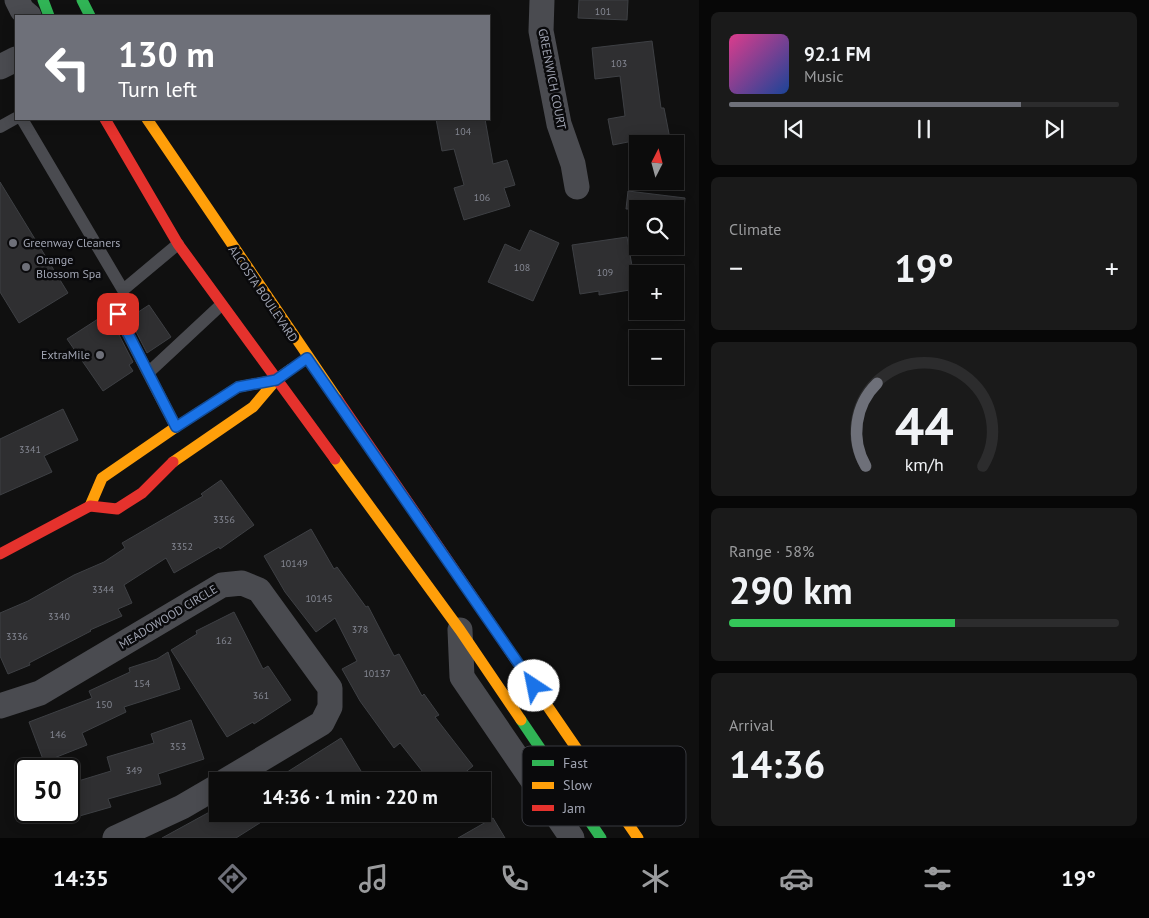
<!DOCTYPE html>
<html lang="en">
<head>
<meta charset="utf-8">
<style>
	body { margin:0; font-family:"PT Sans",sans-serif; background:#1a1a1a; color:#f1f3f6; height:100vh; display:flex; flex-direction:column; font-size:19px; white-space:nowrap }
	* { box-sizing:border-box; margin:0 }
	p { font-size:16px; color:#9a9b9d }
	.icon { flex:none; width:28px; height:28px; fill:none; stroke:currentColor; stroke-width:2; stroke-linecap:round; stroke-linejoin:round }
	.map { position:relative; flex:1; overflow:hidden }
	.drawer { display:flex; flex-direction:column; gap:12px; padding:12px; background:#070707; width:450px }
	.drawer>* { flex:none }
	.hud { position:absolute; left:15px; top:15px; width:475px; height:105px; border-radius:0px; box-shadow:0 2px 12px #0003,0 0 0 1px #2c2c2d; background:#6e7079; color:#fff; overflow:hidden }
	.needle { width:32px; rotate:6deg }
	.buttons { position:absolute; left:629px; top:135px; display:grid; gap:10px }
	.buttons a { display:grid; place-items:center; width:55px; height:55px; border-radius:0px; background:#0c0c0c; box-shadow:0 2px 12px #0003,0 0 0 1px #2c2c2d; font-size:25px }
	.speed { position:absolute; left:15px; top:758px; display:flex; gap:10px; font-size:25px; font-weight:700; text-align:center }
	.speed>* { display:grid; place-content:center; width:65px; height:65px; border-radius:50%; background:#0c0c0c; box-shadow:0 2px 12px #0003,0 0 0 1px #2c2c2d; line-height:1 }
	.speed .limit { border:2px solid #111; border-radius:8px; background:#fff; color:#111 }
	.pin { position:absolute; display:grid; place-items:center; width:42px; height:42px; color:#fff; margin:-21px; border-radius:10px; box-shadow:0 2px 8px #0006 }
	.me { position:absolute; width:55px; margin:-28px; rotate:326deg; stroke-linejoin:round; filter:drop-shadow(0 0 4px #0008) }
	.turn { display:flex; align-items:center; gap:18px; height:105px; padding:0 20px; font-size:22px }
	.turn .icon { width:65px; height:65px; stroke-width:2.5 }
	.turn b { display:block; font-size:35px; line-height:42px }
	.big { font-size:38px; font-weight:700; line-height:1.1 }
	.drawer .tile { flex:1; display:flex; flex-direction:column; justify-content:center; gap:8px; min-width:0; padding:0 18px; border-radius:8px; background:#1a1a1a }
	.drawer .dial { align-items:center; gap:0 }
	.dial svg { height:130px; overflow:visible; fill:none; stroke:#2c2c2d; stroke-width:7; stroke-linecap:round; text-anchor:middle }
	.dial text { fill:#f1f3f6; stroke:none }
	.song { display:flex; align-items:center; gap:15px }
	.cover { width:60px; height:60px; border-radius:8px; background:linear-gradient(135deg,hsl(330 70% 55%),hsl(220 70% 35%)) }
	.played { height:5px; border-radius:2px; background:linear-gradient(90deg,#6e7079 75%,#2c2c2d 75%) }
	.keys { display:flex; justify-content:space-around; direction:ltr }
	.heat { display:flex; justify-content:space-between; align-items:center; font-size:28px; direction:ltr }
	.charge { height:8px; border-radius:4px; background:linear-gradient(90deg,#34c759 58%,#2c2c2d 0) }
	.trip { position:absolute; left:209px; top:772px; width:282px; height:50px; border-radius:0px; background:#0c0c0c; box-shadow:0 2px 12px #0003,0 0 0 1px #2c2c2d; font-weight:700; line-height:50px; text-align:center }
	.menu { display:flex; height:80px; justify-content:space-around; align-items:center; background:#050505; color:#9a9b9d }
	.menu .icon { width:35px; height:35px }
	.menu .current { color:#6e7079 }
	.menu b { font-size:22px; color:#f1f3f6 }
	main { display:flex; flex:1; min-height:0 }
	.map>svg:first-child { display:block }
	.building { fill:#2f2f31; stroke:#3e4044 }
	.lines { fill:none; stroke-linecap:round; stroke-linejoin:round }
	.lane { stroke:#4a4b50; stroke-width:12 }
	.street { stroke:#4a4b50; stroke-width:25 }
	.fast { stroke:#30b455; stroke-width:11 }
	.slow { stroke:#ff9f0a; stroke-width:11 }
	.jam { stroke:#e5322d; stroke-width:11 }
	.route-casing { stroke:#114b97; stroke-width:12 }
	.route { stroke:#1a73e8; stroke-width:9 }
	.poi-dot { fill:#6e7079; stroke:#0a0a0c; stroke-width:2 }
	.labels { text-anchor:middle; stroke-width:5; stroke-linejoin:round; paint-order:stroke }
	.number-label { font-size:10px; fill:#848792 }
	.street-label { font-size:12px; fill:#a0a4b2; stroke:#0a0a0c }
	.poi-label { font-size:12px; fill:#a0a4b2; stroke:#0a0a0c; text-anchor:start }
	.key { fill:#0a0a0c; stroke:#37383e; stroke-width:1 }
	.key-label { font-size:14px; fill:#a0a4b2 }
</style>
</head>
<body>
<main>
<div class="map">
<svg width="699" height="838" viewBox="0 0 699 838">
	<rect width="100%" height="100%" fill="#101010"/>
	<path class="building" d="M579,0H628L627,20L578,18Z
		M652,41L661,108H664L671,144L628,142L613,145L608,119L625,116L620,76L595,79L592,48Z
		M436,119H485L493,164L507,160L515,185L504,188L510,206L464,220L454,188L464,185L454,149L442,151Z
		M0,182L68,293L19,323L0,292Z
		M628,191L685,198L684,209H626Z
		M530,230L559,243L533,301L488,282L505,244L520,251Z
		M627,237L636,289L599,295V291L580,294L572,245Z
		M149,305L171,337L147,353L129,318Z
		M98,319L107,333L115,327L133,362L129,365L133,371L103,391L67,339Z
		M63,409L78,440L44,456L52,472L0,495V439Z
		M221,480L254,525L220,549L219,547L174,573L166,558L124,585L132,603L118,609L122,616L90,630L91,631L29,663L30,665L8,674L0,656V613L28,601L74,575L104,562L125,548L122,543L203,496L201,494Z
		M311,529L334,569L337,567L366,607L368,606L394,656L399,654L422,696L424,694L439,715L435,717L473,766L462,775L467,781H430L400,743L394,748L360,701L342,669L357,661L335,618L316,632L285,592L264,556Z
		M234,612L263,669L268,666L291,700L254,724L253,722L227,737L171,650L197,634L196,631Z
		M168,652L180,689L124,707L126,712L82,733L87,745L44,762L29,722L92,698L89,691L130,672L129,668L157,659Z
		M191,720L204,759L158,774L161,784L108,799L111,807L69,819V792L77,790L75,782L111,771L107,757L154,743L151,734Z
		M341,738L361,771L345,781H273Z
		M215,809L219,815L274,814L236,838H162Z
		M493,818L505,838H458Z"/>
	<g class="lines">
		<path class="lane" d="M22,119L123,290L178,244
			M0,127L16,118
			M110,299L148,373
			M176,427L148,373L221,305"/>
		<path class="street" d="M17,0L22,10L29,16
			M542,0L541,31L559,124L573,164L577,187
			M0,67L16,59
			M460,630L462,677L572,838
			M0,706L40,693L222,585L242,583L259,590L330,688V707L322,723L225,781
			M115,838L182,807L218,786"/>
		<path class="fast" d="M43,0L49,16
			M82,0L90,16
			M521,720L601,838"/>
		<path class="slow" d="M147,119L338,400
			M335,459L460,630L521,720
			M173,462L253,407L276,380L291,369
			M90,506L102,478L176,427L238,387L276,380
			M509,650L638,838"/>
		<path class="jam" d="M105,119L178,244L335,459
			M338,400L509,650
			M0,554L90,506L117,509L142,493L173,462"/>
	</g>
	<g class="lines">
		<defs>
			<path id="route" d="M118,314L176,427L238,387L276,380L307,358L534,686"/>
		</defs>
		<use href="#route" class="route-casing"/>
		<use href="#route" class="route"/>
	</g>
	<g class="poi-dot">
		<circle cx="13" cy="243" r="5"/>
		<circle cx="26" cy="267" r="5"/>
		<circle cx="100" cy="355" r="5"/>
	</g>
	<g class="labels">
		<g class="number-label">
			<text x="603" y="15">101</text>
			<text x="619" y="67">103</text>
			<text x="463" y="135">104</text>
			<text x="482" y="201">106</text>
			<text x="522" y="271">108</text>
			<text x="605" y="276">109</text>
			<text x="30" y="453">3341</text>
			<text x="224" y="523">3356</text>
			<text x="182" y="550">3352</text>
			<text x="294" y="567">10149</text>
			<text x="103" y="593">3344</text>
			<text x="319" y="602">10145</text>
			<text x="59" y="620">3340</text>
			<text x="360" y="633">378</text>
			<text x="17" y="640">3336</text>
			<text x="224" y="644">162</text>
			<text x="377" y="677">10137</text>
			<text x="142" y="687">154</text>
			<text x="261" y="699">361</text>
			<text x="104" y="708">150</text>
			<text x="58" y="738">146</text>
			<text x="178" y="750">353</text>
			<text x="134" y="774">349</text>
		</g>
		<g class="street-label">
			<text transform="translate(552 79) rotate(79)" y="4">GREENWICH COURT</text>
			<text transform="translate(263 294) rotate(56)" y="4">ALCOSTA BOULEVARD</text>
			<text transform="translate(168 617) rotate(-31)" y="4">MEADOWOOD CIRCLE</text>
		</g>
		<g class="poi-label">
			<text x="23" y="247">Greenway Cleaners</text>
			<text x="36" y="264">Orange<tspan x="36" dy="14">Blossom Spa</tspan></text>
			<text x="90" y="359" text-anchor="end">ExtraMile</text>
		</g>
	</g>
	<rect x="522" y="746" width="164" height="80" rx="8" class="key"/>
	<rect x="532" y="760" width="22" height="6" fill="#30b455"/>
	<rect x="532" y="782" width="22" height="7" fill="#ff9f0a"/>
	<rect x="532" y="805" width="22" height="6" fill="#e5322d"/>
	<g class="key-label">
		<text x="563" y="768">Fast</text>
		<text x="563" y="790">Slow</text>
		<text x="563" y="813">Jam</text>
	</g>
</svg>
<div class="buttons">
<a><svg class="needle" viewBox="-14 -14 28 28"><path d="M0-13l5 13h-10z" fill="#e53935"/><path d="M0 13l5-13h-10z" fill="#9a9b9d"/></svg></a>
<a><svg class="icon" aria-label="search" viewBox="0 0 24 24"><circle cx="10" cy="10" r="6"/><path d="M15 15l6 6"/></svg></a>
<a>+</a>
<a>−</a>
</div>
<div class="speed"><div class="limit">50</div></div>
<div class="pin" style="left:118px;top:314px;background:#d93025"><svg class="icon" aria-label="arrive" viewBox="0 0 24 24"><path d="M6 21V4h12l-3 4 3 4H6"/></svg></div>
<svg class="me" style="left:534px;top:686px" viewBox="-20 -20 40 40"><circle r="19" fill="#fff"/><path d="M0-13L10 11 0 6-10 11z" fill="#1a73e8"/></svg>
<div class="trip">14:36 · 1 min · 220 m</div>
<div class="hud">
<div class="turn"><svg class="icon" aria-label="left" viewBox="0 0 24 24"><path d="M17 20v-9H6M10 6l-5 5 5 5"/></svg><div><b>130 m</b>Turn left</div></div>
</div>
</div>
<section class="drawer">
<div class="tile">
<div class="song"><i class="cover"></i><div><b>92.1 FM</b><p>Music</p></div></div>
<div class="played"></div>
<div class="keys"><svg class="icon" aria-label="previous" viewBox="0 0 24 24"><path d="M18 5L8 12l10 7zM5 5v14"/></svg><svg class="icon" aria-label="pause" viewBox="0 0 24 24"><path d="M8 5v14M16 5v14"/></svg><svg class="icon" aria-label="next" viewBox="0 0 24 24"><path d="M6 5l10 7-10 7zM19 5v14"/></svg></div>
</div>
<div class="tile"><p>Climate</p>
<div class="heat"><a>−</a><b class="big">19°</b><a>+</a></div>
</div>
<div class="tile dial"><svg viewBox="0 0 100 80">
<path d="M14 69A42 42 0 1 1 86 69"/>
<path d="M14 69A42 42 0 0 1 21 18" stroke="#6e7079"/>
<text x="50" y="56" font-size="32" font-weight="700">44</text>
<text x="50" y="72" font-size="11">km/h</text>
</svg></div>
<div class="tile"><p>Range · 58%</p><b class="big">290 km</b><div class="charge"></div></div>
<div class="tile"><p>Arrival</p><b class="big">14:36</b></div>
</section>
</main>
<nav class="menu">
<b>14:35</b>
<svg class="icon current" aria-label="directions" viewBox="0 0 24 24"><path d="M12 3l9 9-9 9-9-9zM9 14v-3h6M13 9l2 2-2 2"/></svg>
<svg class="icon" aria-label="music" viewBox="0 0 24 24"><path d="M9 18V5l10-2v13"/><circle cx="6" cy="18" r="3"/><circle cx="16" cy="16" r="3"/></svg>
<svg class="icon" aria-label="phone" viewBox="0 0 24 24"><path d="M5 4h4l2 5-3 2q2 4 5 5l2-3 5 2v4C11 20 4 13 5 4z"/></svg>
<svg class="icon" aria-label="climate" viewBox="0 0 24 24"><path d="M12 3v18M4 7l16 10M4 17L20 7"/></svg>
<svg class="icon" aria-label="car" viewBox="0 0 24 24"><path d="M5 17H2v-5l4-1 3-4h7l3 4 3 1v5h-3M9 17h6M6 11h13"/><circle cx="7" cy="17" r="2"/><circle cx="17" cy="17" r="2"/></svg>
<svg class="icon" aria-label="filters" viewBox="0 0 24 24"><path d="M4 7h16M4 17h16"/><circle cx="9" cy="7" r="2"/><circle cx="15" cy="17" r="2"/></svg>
<b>19°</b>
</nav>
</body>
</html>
